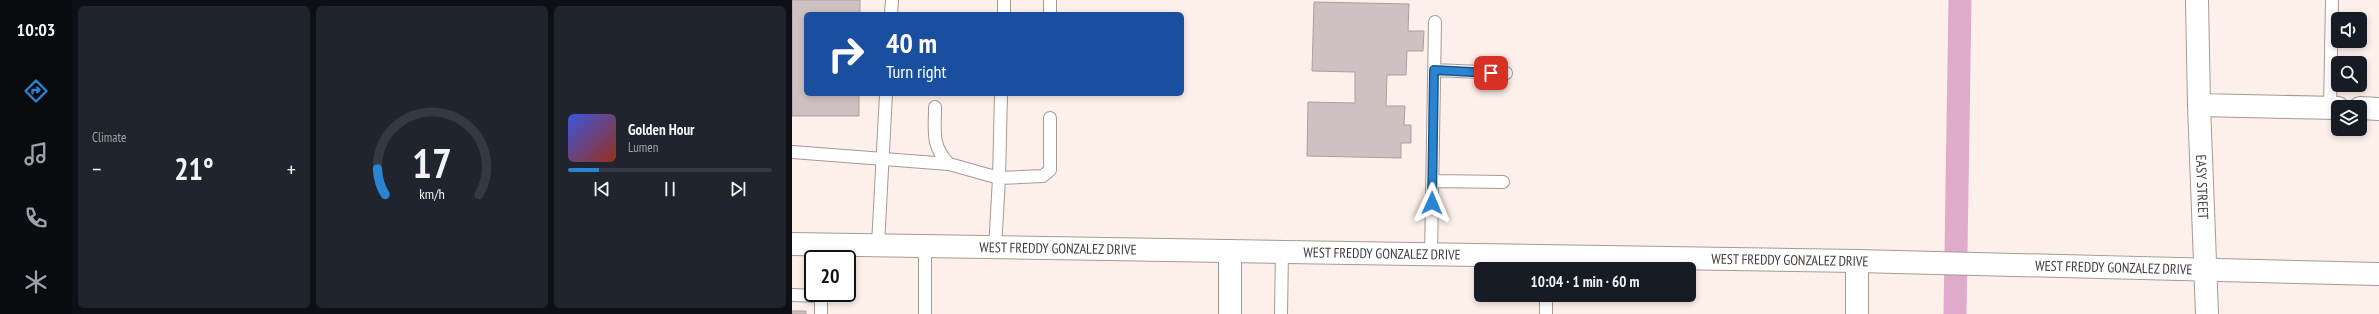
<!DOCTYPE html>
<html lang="en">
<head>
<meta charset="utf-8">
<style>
	body { margin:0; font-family:"PT Sans Narrow",sans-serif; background:#20242c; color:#f1f3f6; height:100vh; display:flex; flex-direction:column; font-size:15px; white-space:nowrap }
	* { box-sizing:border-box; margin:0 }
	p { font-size:13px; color:#9ea1a6 }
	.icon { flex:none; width:22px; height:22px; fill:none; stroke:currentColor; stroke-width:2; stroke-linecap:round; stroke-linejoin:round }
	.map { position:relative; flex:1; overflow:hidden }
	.side { display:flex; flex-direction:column; gap:6px; padding:6px; background:#0d0f14; width:720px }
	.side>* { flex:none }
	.top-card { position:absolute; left:12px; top:12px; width:380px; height:84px; border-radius:6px; box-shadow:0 2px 6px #0003; background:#1a4fa0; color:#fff; overflow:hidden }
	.tools { position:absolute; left:1539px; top:12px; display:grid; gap:8px }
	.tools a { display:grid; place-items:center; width:36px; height:36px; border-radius:6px; background:#171b24; box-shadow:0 2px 6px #0003; font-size:20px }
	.speed { position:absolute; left:12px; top:250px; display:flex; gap:8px; font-size:20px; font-weight:700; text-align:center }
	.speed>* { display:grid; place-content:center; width:52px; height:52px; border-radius:50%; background:#171b24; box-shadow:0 2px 6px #0003; line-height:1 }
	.speed .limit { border:2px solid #111; border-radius:6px; background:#fff; color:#111 }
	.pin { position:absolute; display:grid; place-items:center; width:34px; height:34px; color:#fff; margin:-17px; border-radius:8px; box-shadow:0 2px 6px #0006 }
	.me { position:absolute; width:44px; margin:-22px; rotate:1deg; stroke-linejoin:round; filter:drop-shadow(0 0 3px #0008) }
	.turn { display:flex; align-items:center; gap:14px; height:84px; padding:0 16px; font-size:18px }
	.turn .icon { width:52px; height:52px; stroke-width:2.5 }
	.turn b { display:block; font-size:28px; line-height:34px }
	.big { font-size:30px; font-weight:600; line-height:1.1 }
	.side .widget { flex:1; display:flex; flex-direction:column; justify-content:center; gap:6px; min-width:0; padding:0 14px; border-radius:6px; background:#20242c }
	.side .dial { align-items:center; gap:0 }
	.dial svg { height:104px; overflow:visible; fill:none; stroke:#363941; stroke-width:7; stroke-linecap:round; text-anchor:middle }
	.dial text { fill:#f1f3f6; stroke:none }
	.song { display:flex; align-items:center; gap:12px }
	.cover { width:48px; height:48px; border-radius:6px; background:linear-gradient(135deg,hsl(230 70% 55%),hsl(10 70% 35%)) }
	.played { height:4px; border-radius:2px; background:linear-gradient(90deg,#2984d1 15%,#363941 15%) }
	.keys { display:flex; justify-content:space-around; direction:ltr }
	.heat { display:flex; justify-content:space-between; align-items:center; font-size:22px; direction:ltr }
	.side .tiles { flex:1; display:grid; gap:6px; grid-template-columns:repeat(3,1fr) }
	.trip { position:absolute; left:682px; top:262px; width:222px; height:40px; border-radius:6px; background:#171b24; box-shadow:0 2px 6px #0003; font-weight:600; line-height:40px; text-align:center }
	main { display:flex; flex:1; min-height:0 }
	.tabs { display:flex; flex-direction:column; width:72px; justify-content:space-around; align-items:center; background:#090b0e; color:#9ea1a6 }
	.tabs .icon { width:28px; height:28px }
	.tabs .active { color:#2984d1 }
	.tabs b { font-size:18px; color:#f1f3f6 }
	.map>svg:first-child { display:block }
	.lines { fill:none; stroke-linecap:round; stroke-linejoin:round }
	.canal { stroke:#e0aacb; stroke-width:23 }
	.building { fill:#cfc1c2; stroke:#ab9e9f }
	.lane-casing { stroke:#a59994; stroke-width:14 }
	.street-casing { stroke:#a59994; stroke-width:24 }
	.secondary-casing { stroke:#a59994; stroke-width:24 }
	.lane { stroke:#fff; stroke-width:12 }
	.street { stroke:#fff; stroke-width:22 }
	.secondary { stroke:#fff; stroke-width:22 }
	.route-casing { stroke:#1b5688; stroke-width:10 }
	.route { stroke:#2984d1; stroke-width:7 }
	.labels { text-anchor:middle; stroke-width:4; stroke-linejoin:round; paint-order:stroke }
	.street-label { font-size:14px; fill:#413c3a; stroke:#fff }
</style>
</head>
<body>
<main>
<nav class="tabs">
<b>10:03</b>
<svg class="icon active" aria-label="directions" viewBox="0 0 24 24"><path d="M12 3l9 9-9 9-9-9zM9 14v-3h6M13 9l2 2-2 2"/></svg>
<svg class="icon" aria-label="music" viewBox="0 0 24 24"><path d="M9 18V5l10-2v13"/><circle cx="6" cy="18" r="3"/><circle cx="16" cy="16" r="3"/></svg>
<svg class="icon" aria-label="phone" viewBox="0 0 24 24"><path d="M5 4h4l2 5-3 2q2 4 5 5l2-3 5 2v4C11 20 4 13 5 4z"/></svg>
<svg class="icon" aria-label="climate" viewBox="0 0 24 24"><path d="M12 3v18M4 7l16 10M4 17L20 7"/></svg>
</nav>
<section class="side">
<div class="tiles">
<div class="widget"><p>Climate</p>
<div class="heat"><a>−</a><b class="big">21°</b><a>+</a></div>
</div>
<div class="widget dial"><svg viewBox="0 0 100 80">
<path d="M14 69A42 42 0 1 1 86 69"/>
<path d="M14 69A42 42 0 0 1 8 49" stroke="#2984d1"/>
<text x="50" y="56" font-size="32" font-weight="700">17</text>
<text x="50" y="72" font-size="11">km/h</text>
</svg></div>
<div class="widget">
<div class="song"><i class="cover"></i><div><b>Golden Hour</b><p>Lumen</p></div></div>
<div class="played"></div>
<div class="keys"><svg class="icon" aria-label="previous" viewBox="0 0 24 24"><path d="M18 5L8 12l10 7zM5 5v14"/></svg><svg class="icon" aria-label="pause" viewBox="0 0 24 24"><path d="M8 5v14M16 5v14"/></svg><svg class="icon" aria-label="next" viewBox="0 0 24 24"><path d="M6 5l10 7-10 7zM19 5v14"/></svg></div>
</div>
</div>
</section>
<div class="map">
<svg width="1587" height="314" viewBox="0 0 1587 314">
	<rect width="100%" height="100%" fill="#fdf0ea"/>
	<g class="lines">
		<path class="canal" d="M1163,314L1168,0"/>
	</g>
	<path class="building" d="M0,0H68V14H14V94H67V116H0Z
		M522,2L617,4L616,31H632L631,51H615L614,75H595L594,106H613L612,125H619V143H609V158L515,156L516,102L563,103V72L520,71Z
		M0,311H14V314H0Z"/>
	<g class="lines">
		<defs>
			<path id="lane" d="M99,14L100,0
				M212,14V0
				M258,14V0
				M642,70L714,73
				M143,107C143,131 139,146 157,164
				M1538,108L1540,0
				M0,152L157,164L207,178L209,94
				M640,181L711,182
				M86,245L94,94
				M133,246V314
				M203,248L207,178L251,176L258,170V118
				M639,255L643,22
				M30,259V245
				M0,295L29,296
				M29,314V293
				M489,314L490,252
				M754,314V295"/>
			<g id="street">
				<path d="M1405,0L1407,105L1546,108"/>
				<path id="s1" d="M1407,105L1415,314"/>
				<path d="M1568,108L1587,109"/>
				<path d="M438,314V251"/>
				<path d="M1065,314V261"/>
			</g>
			<g id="secondary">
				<path id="s2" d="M0,244L1065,261L1587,274"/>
			</g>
		</defs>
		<use href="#lane" class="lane-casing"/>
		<use href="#street" class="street-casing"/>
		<use href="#secondary" class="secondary-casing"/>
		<use href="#lane" class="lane"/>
		<use href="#street" class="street"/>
		<use href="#secondary" class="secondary"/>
	</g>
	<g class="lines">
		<defs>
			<path id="route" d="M640,203L642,70L699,73"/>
		</defs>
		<use href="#route" class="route-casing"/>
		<use href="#route" class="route"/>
	</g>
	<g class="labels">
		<g class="street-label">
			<text dy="5" stroke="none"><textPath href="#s1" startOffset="82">EASY STREET</textPath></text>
			<text dy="5" stroke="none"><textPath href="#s2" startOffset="266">WEST FREDDY GONZALEZ DRIVE</textPath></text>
			<text dy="5" stroke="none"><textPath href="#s2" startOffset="590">WEST FREDDY GONZALEZ DRIVE</textPath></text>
			<text dy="5" stroke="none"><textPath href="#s2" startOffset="998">WEST FREDDY GONZALEZ DRIVE</textPath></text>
			<text dy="5" stroke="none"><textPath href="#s2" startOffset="1322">WEST FREDDY GONZALEZ DRIVE</textPath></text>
		</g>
	</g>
</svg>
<div class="tools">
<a><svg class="icon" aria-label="sound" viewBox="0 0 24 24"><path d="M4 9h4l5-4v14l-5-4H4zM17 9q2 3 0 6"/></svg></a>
<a><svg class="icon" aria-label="search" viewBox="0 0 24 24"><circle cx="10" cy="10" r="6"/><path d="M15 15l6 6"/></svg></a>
<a><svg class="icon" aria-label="layers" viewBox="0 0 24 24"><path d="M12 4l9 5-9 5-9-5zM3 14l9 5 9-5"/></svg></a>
</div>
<div class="speed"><div class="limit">20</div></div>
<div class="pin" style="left:699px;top:73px;background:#d93025"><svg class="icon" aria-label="arrive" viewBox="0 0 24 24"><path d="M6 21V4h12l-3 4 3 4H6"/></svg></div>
<svg class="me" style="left:640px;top:203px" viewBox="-20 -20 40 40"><path d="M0-17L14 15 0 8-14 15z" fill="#2984d1" stroke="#fff" stroke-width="4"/></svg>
<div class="trip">10:04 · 1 min · 60 m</div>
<div class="top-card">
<div class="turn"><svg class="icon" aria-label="right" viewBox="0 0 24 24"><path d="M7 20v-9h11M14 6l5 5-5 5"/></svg><div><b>40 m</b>Turn right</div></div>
</div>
</div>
</main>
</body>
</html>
